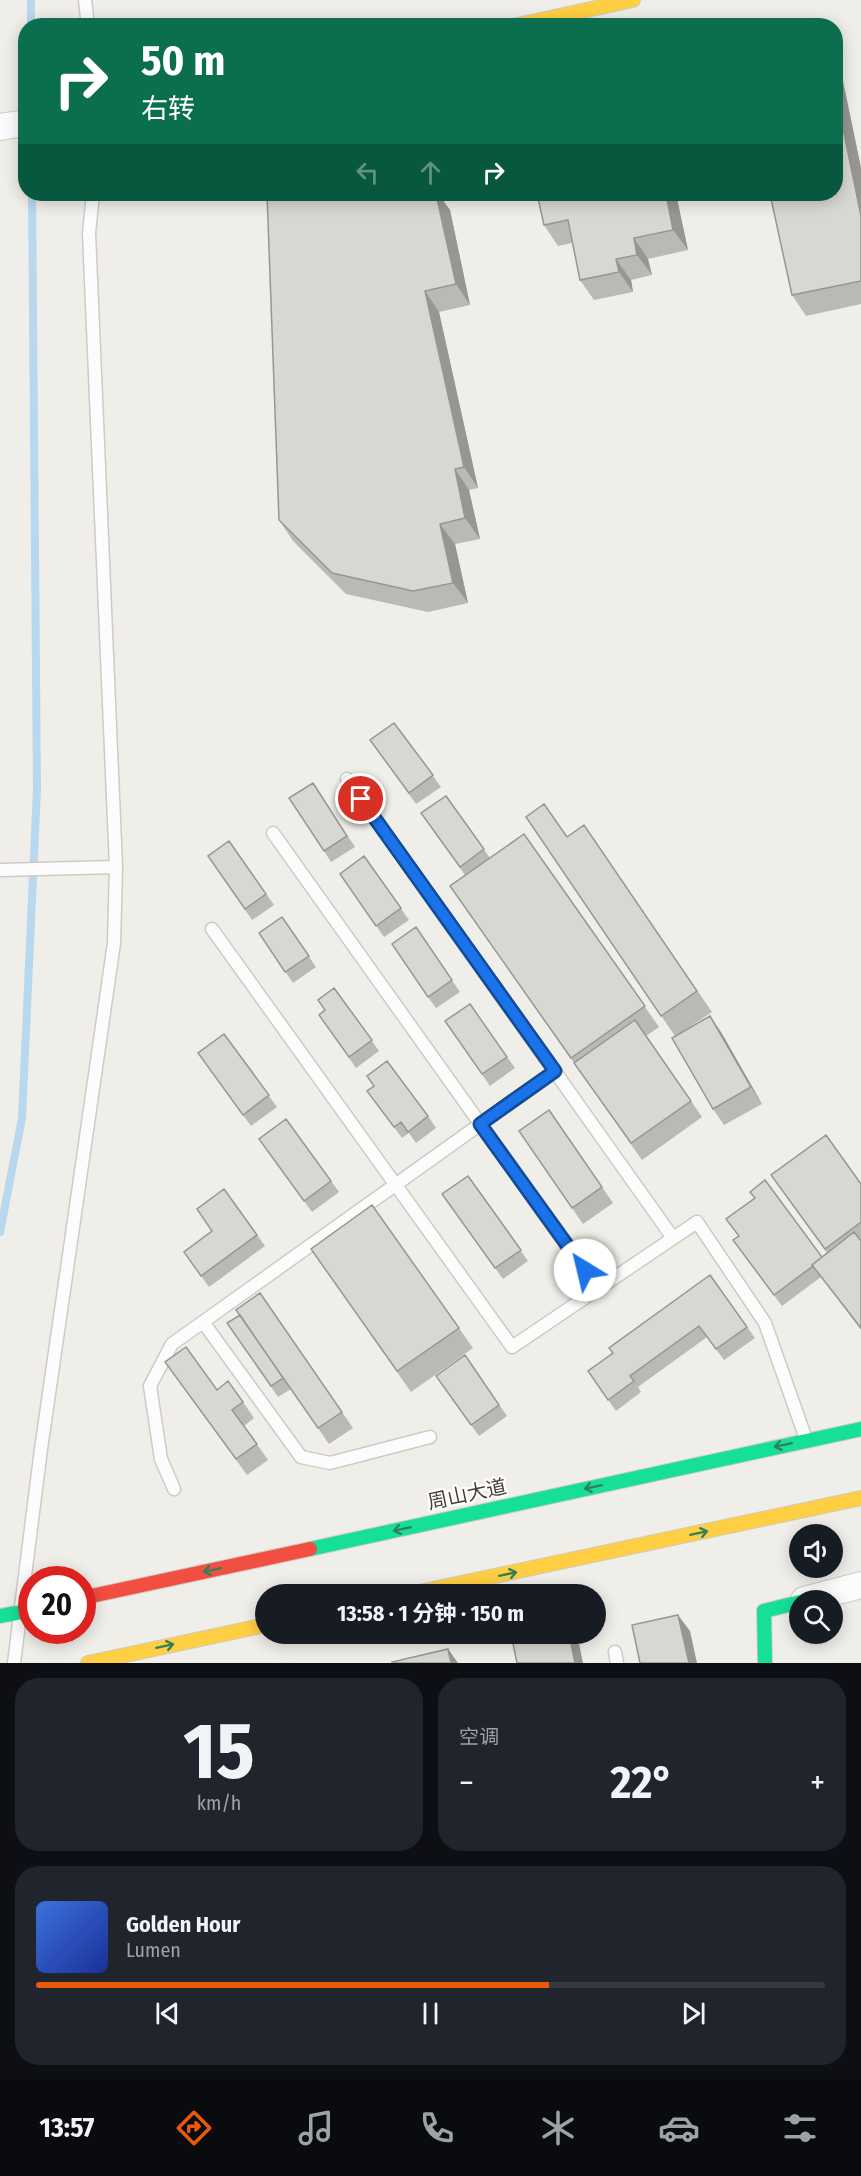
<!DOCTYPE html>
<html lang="zh">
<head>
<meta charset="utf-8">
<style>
	body { margin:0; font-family:"Fira Sans Condensed","Noto Sans SC",sans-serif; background:#20242c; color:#f1f3f6; height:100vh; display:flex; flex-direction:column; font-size:22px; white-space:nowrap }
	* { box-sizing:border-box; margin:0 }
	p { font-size:20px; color:#9ea1a6 }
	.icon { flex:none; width:33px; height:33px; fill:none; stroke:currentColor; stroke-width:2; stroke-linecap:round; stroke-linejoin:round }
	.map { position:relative; height:1663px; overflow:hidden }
	.drawer { display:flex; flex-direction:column; gap:15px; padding:15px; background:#0d0f14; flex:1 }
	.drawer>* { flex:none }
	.top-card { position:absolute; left:18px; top:18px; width:825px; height:183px; border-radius:24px; box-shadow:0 3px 15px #0003; background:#0b6e4f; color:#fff; overflow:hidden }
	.controls { position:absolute; left:789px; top:1524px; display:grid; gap:12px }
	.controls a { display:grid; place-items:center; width:54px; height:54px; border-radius:50%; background:#171b24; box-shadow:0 3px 15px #0003; font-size:30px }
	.speed { position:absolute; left:18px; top:1566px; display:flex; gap:12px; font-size:30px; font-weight:700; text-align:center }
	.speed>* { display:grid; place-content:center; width:78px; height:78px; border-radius:50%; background:#171b24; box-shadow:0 3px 15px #0003; line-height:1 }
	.speed .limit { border:9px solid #d22; background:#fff; color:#111 }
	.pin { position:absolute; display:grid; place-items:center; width:51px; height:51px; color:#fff; margin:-26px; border:3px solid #fff; border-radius:50%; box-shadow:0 2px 6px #0007 }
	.me { position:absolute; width:66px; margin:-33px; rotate:324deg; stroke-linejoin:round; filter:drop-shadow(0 0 4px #0008) }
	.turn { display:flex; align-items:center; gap:21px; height:126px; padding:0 24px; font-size:27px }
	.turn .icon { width:78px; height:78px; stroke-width:2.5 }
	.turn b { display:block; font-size:42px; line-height:51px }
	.lanes { display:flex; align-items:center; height:57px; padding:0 24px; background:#0003; justify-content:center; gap:30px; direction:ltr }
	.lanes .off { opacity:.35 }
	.big { font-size:45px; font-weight:700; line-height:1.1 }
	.drawer .widget { flex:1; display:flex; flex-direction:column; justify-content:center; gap:9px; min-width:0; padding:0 21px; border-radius:24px; background:#20242c }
	.drawer .dial { align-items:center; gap:0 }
	.dial b { font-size:78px; line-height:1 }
	.song { display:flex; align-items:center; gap:18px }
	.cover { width:72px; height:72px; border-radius:9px; background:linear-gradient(135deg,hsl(220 70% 55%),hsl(230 70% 35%)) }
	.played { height:6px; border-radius:3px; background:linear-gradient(90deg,#ea580c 65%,#363941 65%) }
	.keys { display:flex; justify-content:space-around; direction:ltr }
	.heat { display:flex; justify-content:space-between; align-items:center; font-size:33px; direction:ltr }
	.drawer .tiles { flex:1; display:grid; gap:15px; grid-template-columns:1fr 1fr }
	.widget:last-child { grid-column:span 2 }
	.trip { position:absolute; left:255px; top:1584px; width:351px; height:60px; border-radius:30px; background:#171b24; box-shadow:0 3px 15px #0003; font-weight:700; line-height:60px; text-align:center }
	.menu { display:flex; height:96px; justify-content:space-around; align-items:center; background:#090b0e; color:#9ea1a6 }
	.menu .icon { width:42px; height:42px }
	.menu .on { color:#ea580c }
	.menu b { font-size:27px; color:#f1f3f6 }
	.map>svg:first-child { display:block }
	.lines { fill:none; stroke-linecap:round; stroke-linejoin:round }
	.stream { stroke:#b7d8ef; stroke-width:8 }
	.lane-casing { stroke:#cecbc6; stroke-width:15 }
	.street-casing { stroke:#cecbc6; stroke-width:28 }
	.fast-casing { stroke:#d0cbbf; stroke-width:16 }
	.slow-casing { stroke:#d0cbbf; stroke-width:16 }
	.jam-casing { stroke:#d0cbbf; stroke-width:16 }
	.lane { stroke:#fdfcfc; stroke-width:12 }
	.street { stroke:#fdfcfc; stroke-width:26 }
	.fast { stroke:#16e098; stroke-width:14 }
	.slow { stroke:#ffcf43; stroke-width:14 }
	.jam { stroke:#f24e42; stroke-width:14 }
	.wall { fill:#bbb9b4 }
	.shaded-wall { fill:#989692 }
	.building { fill:#d9d7d1; stroke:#989692; stroke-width:1.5 }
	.oneway { stroke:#337f5c }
	.route-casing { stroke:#114b97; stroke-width:15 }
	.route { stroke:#1a73e8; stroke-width:10 }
	.labels { text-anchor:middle; stroke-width:4.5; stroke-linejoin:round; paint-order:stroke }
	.street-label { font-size:20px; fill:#463f34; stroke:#fff }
</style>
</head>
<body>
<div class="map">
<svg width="861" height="1663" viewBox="0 0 861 1663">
	<rect width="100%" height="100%" fill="#f0eee8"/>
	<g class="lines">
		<path class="stream" d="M31,0V26
			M0,1232L22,1118L37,789L32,194"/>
		<defs>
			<path id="lane" d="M85,0L88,26
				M347,779L673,1238
				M273,833L598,1289
				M0,870L116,867
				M212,929L512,1347L697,1222L765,1323L806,1439
				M203,1322L301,1457L330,1463L430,1437
				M174,1489L161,1459L150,1386L172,1344L555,1071
				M615,1652L617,1663
				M14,1663L41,1449L114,943L116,867L89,233L93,194"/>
			<path id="street" d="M0,127L26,123
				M804,1600L861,1585"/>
			<path id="fast" d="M310,1549L861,1429
				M0,1616L32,1610
				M765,1663L764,1611L800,1602"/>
			<path id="slow" d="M513,26L633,0
				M410,1594L861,1498
				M88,1663L266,1625"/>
			<path id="jam" d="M82,1598L310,1549"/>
		</defs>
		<use href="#lane" class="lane-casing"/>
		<use href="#street" class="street-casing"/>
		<use href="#fast" class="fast-casing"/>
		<use href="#slow" class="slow-casing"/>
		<use href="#jam" class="jam-casing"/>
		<use href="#lane" class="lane"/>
		<use href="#street" class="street"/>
		<use href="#fast" class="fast"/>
		<use href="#slow" class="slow"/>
		<use href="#jam" class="jam"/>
	</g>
	<path class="wall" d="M839,62L861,168V304L806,316L792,295Z
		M267,194H438L450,210L470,305L439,312L478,488L469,490L480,539L455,544L468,603L428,612L346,594L293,541L279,520Z
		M676,194L688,250L648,259L652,275L631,280L633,292L594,300L580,280L572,243L558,246L544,225Z
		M394,723L441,787L416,804L370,740Z
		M320,794L355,847L331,862L324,851Z
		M446,796L490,858L524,834L659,1027L646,1036L702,1117L642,1160L450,886L465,875L421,813Z
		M526,817L567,837L584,825L712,1012L679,1034L721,1032L762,1104L724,1125L713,1109L675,1036Z
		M229,841L274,905L252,920L208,856Z
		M364,856L409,920L384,937L340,874Z
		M282,917L316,967L293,983L259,933Z
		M416,927L460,992L436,1008L428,997Z
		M334,988L379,1051L356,1068L319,1015L325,1010Z
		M470,1004L515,1068L490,1086L445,1021Z
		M224,1034L277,1107L251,1126L198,1053Z
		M367,1091L428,1116L436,1128L416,1143L409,1133L402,1138Z
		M549,1110L613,1203L583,1224L519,1131Z
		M286,1119L339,1192L312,1212L259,1139Z
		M468,1176L528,1261L503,1279L442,1194Z
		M861,1184V1330L821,1277L782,1306L733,1240L739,1236L754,1198L822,1257L827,1253L782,1191Z
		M224,1189L265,1246L209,1287L184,1252L212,1231Z
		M372,1205L473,1348L411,1392L311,1249Z
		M710,1275L755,1338L724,1360L707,1337L638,1387L641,1392L616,1411L588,1371L613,1353Z
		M260,1293L353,1428L329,1444L291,1389L278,1397L227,1323L240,1315Z
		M465,1355L507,1416L479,1436L436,1376Z
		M177,1378L217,1390L243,1402L254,1418L244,1426L268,1460L247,1475Z"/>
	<path class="shaded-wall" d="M836,57L839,62L861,168V216L836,94Z
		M436,194H438L450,210L470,305L456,284Z
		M666,194H676L688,250L673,230Z
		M634,238L648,259L652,275L637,255Z
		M616,259L631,280L633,292L619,272Z
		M425,291L439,312L478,488L464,467Z
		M455,469L469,490L480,539L465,518Z
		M440,524L455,544L468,603L453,583Z
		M710,1016L721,1032L762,1104L751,1087Z
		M678,1615L690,1631L697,1663H689Z
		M569,1634H577L583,1663H575Z
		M448,1649L458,1663H451Z"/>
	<path class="building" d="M836,94L861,216V281L792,295L770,194H836Z
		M267,194H436L456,284L425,291L464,467L455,469L465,518L440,524L453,583L413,591L332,573L279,520Z
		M537,194H666L673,230L634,238L637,255L616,259L619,272L580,280L568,220L544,225Z
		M394,723L433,775L409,793L370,740Z
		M313,783L347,836L324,851L289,798Z
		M446,796L484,849L460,867L421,813Z
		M544,804L567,837L584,825L697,991L661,1016L526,817Z
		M524,834L645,1006L571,1058L450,886Z
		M229,841L266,894L245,909L208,856Z
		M364,856L401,908L376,926L340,874Z
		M282,917L309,956L285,972L259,933Z
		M416,927L452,980L428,997L392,944Z
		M334,988L372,1040L349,1057L319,1015L325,1010L318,1000Z
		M470,1004L507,1057L482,1074L445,1021Z
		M710,1016L751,1087L713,1109L672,1038Z
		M635,1020L691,1101L631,1143L574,1063Z
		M224,1034L269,1095L243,1115L198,1053Z
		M387,1061L428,1116L408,1132L401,1122L394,1127L367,1091L374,1086L367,1076Z
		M549,1110L602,1187L572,1208L519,1131Z
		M286,1119L331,1181L304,1201L259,1139Z
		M826,1135L861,1184V1222L825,1249L771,1175Z
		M468,1176L521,1250L495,1268L442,1194Z
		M765,1180L822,1257L812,1265L813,1266L774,1295L733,1240L739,1236L726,1219L755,1198L750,1192Z
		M224,1189L257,1235L201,1276L184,1252L212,1231L197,1209Z
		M372,1205L459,1328L397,1371L311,1249Z
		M854,1232L861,1241V1328L812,1265Z
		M710,1275L747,1327L716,1349L699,1326L630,1376L634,1381L608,1400L588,1371L613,1353L609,1348Z
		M260,1293L342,1412L318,1428L236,1310Z
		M240,1315L283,1378L271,1386L227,1323Z
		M186,1347L217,1390L228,1381L243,1402L232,1410L257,1444L236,1459L165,1362Z
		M465,1355L499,1405L471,1425L436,1376Z
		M678,1615L689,1663H640L632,1625Z
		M511,1634H569L575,1663H517Z
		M448,1649L451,1663H392V1662Z"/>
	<defs><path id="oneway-shaft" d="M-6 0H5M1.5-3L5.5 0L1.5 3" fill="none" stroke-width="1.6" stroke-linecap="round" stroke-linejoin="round" transform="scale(1.5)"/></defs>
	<g class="oneway">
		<use href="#oneway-shaft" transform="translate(783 1445) rotate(168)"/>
		<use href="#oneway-shaft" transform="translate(593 1487) rotate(168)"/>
		<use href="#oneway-shaft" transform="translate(402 1529) rotate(168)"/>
		<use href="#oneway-shaft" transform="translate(699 1533) rotate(-12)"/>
		<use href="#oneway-shaft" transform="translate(212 1570) rotate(168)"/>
		<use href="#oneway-shaft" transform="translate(508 1574) rotate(-12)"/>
		<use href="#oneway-shaft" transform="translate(165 1646) rotate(-12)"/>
	</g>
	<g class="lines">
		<defs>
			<path id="route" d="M361,799L555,1071L480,1124L585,1270"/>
		</defs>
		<use href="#route" class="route-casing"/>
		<use href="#route" class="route"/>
	</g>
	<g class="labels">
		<g class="street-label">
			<text transform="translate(467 1494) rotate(-12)" y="7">周山大道</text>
		</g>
	</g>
</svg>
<div class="controls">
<a><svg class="icon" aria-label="sound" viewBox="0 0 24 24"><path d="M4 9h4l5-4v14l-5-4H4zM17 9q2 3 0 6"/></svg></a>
<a><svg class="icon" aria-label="search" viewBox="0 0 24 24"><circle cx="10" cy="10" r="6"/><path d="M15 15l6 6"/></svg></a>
</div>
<div class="speed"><div class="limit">20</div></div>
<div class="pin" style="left:361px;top:799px;background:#d93025"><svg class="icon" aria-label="arrive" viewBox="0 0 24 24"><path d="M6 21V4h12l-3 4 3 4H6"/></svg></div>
<svg class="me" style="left:585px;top:1270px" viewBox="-20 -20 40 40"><circle r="19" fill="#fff"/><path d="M0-13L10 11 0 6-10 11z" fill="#1a73e8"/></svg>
<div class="trip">13:58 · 1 分钟 · 150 m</div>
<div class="top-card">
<div class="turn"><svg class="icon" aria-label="right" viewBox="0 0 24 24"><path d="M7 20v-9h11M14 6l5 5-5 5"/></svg><div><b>50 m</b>右转</div></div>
<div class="lanes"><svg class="icon off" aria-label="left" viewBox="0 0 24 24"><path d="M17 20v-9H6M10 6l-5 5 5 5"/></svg><svg class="icon off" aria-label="ahead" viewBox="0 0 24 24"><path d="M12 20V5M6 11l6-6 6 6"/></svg><svg class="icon" aria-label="right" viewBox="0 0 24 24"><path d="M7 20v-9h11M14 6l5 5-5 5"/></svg></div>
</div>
</div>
<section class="drawer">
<div class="tiles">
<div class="widget dial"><b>15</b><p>km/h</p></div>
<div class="widget"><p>空调</p>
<div class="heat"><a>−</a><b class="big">22°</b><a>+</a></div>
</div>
<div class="widget">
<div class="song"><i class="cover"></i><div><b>Golden Hour</b><p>Lumen</p></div></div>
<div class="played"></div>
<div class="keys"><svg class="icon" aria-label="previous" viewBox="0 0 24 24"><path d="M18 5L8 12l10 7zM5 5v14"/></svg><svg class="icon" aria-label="pause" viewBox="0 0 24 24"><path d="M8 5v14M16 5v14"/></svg><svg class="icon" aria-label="next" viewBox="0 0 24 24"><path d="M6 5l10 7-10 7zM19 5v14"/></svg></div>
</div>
</div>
</section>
<nav class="menu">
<b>13:57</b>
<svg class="icon on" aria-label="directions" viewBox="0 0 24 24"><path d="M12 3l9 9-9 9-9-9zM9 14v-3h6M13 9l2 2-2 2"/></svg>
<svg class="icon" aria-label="music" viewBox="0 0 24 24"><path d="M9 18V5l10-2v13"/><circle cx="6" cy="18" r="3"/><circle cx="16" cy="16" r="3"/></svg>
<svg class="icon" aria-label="phone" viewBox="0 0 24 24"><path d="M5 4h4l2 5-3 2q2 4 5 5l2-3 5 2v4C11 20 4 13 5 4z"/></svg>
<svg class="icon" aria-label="climate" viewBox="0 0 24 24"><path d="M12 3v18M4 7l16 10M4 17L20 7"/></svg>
<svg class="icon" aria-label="car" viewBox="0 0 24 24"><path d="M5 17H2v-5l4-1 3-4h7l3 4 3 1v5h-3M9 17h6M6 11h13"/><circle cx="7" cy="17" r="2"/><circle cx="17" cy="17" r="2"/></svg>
<svg class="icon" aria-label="filters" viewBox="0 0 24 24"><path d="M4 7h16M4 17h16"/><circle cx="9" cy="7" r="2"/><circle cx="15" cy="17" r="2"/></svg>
</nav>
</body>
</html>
